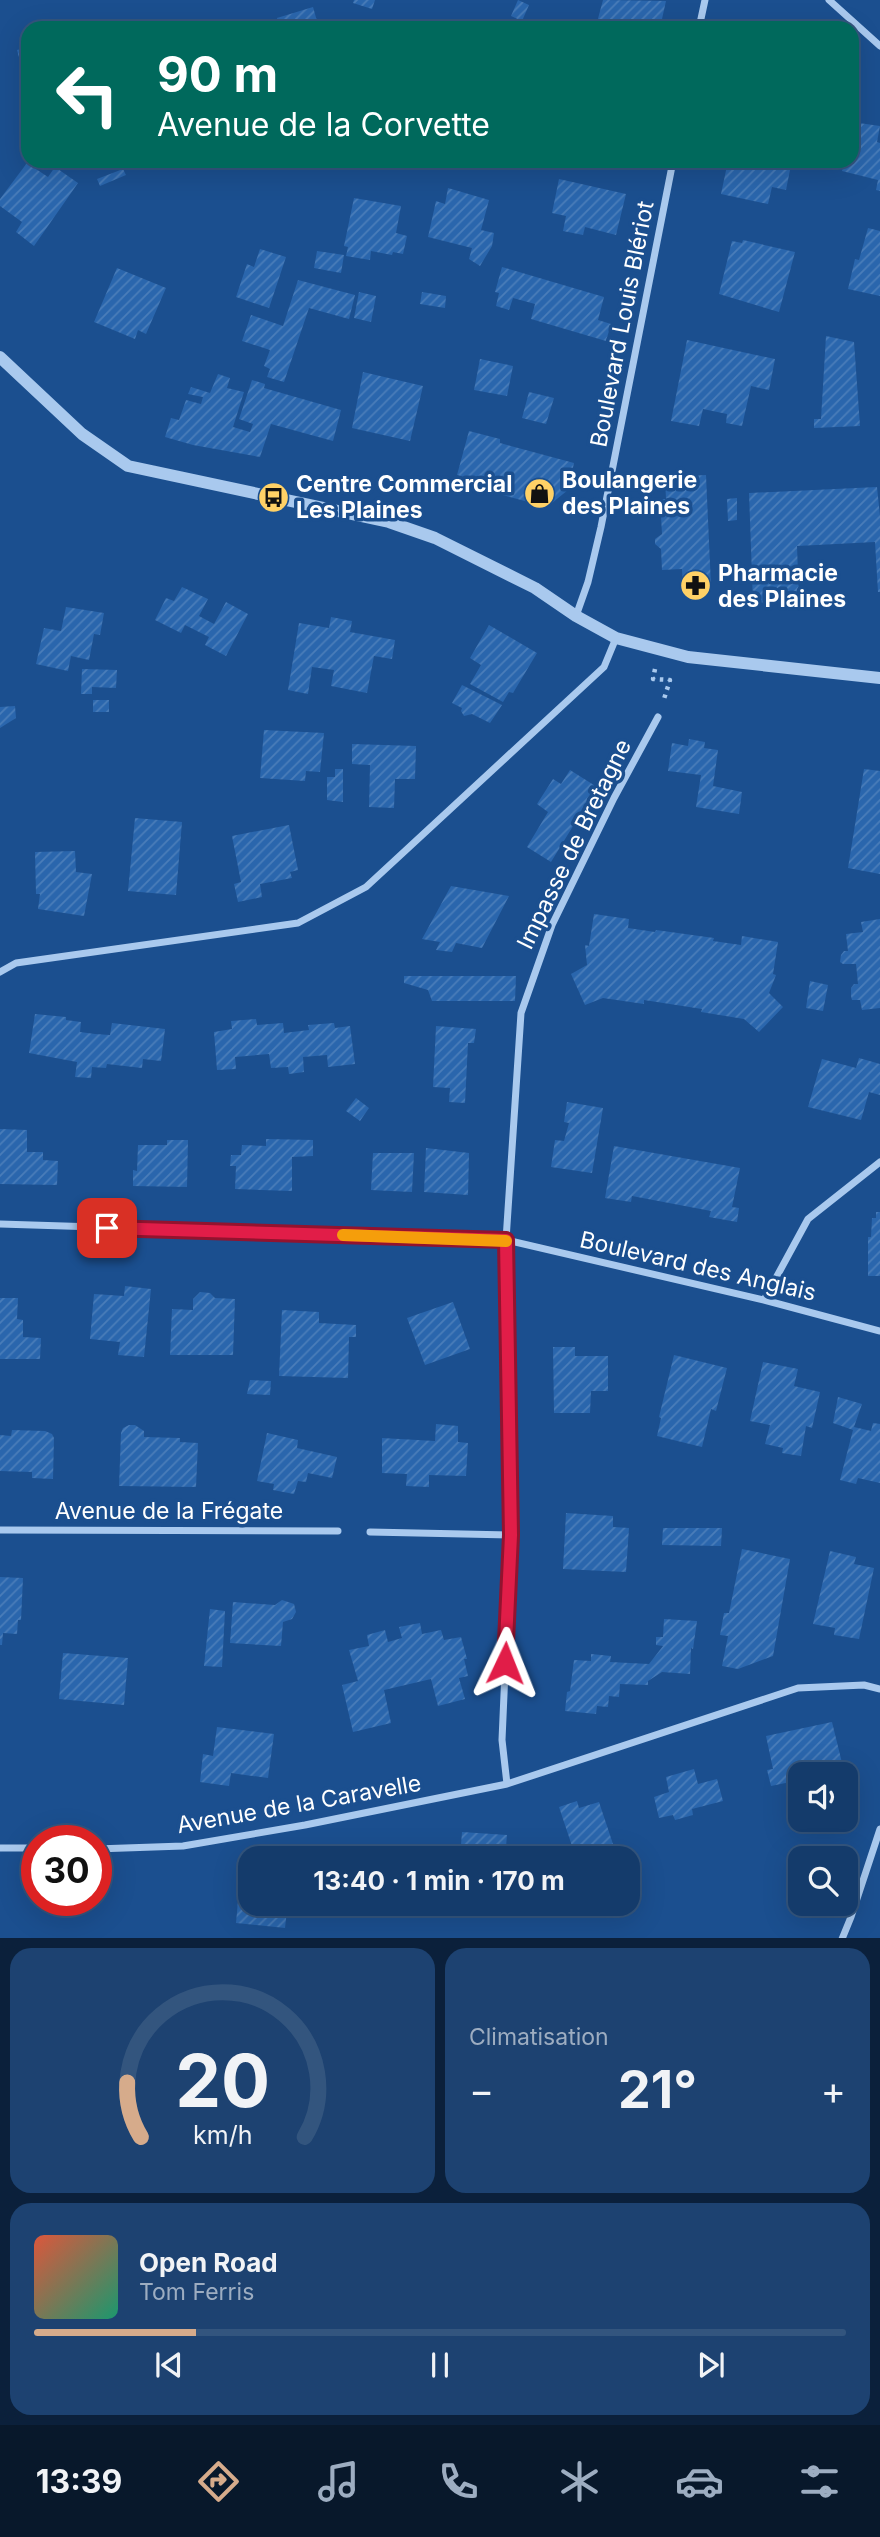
<!DOCTYPE html>
<html lang="fr">
<head>
<meta charset="utf-8">
<style>
	body { margin:0; font-family:Inter,sans-serif; background:#1d4271; color:#f1f3f6; height:100vh; display:flex; flex-direction:column; font-size:26px; white-space:nowrap }
	* { box-sizing:border-box; margin:0 }
	p { font-size:23px; color:#9dadc1 }
	.icon { flex:none; width:38px; height:38px; fill:none; stroke:currentColor; stroke-width:2; stroke-linecap:round; stroke-linejoin:round }
	.map { position:relative; height:1938px; overflow:hidden }
	.panel { display:flex; flex-direction:column; gap:10px; padding:10px; background:#0b203b; flex:1 }
	.panel>* { flex:none }
	.guide { position:absolute; left:21px; top:21px; width:838px; height:147px; border-radius:21px; box-shadow:0 7px 28px #0002,0 0 0 2px #33557e; background:#00695c; color:#fff; overflow:hidden }
	.controls { position:absolute; left:788px; top:1762px; display:grid; gap:14px }
	.controls a { display:grid; place-items:center; width:70px; height:70px; border-radius:14px; background:#143b6b; box-shadow:0 7px 28px #0002,0 0 0 2px #33557e; font-size:35px }
	.speed { position:absolute; left:21px; top:1825px; display:flex; gap:14px; font-size:35px; font-weight:700; text-align:center }
	.speed>* { display:grid; place-content:center; width:91px; height:91px; border-radius:50%; background:#143b6b; box-shadow:0 7px 28px #0002,0 0 0 2px #33557e; line-height:1 }
	.speed .limit { border:10px solid #d22; background:#fff; color:#111 }
	.pin { position:absolute; display:grid; place-items:center; width:60px; height:60px; color:#fff; margin:-30px; border-radius:14px; box-shadow:0 4px 10px #0006 }
	.me { position:absolute; width:77px; margin:-38px; rotate:2deg; stroke-linejoin:round; filter:drop-shadow(0 0 5px #0008) }
	.turn { display:flex; align-items:center; gap:24px; height:147px; padding:0 21px; font-size:32px }
	.turn .icon { width:91px; height:91px; stroke-width:2.5 }
	.turn b { display:block; font-size:49px; line-height:60px }
	.big { font-size:52px; font-weight:700; line-height:1.1 }
	.panel .card { flex:1; display:flex; flex-direction:column; justify-content:center; gap:10px; min-width:0; padding:0 24px; border-radius:21px; background:#1d4271 }
	.panel .dial { align-items:center; gap:0 }
	.dial svg { height:182px; overflow:visible; fill:none; stroke:#33557e; stroke-width:7; stroke-linecap:round; text-anchor:middle }
	.dial text { fill:#f1f3f6; stroke:none }
	.song { display:flex; align-items:center; gap:21px }
	.cover { width:84px; height:84px; border-radius:10px; background:linear-gradient(135deg,hsl(10 70% 55%),hsl(160 70% 35%)) }
	.played { height:7px; border-radius:4px; background:linear-gradient(90deg,#d6ab8b 20%,#33557e 20%) }
	.keys { display:flex; justify-content:space-around; direction:ltr }
	.heat { display:flex; justify-content:space-between; align-items:center; font-size:38px; direction:ltr }
	.panel .tiles { flex:1; display:grid; gap:10px; grid-template-columns:1fr 1fr }
	.card:last-child { grid-column:span 2 }
	.trip { position:absolute; left:238px; top:1846px; width:402px; height:70px; border-radius:21px; background:#143b6b; box-shadow:0 7px 28px #0002,0 0 0 2px #33557e; font-weight:700; line-height:70px; text-align:center }
	.dock { display:flex; height:112px; justify-content:space-around; align-items:center; background:#08182b; color:#9dadc1 }
	.dock .icon { width:49px; height:49px }
	.dock .on { color:#d6ab8b }
	.dock b { font-size:32px; color:#f1f3f6 }
	.map>svg:first-child { display:block }
	.building { fill:url(#building-hatch) }
	.lines { fill:none; stroke-linecap:round; stroke-linejoin:round }
	.path { stroke:#a9c9ee; stroke-width:4.5; stroke-dasharray:3.5 5; stroke-linecap:butt }
	.minor { stroke:#a9c9ee; stroke-width:7 }
	.tertiary { stroke:#a9c9ee; stroke-width:12 }
	.route-casing { stroke:#92132f; stroke-width:18 }
	.route { stroke:#e11d48; stroke-width:12 }
	.slow { stroke:#f59e0b; stroke-width:12 }
	.labels { text-anchor:middle; stroke-width:7; stroke-linejoin:round; paint-order:stroke }
	.street-label { font-size:23px; fill:#fff; stroke:#1b4f8f }
	.poi-label { font-size:23px; font-weight:bold; fill:#fff; stroke:#1b4f8f; text-anchor:start }
</style>
</head>
<body>
<div class="map">
<svg width="880" height="1939" viewBox="0 0 880 1939">
	<defs>
		<pattern id="building-hatch" width="6" height="6" patternUnits="userSpaceOnUse" patternTransform="scale(1.75)"><rect width="6" height="6" fill="#2a66ad"/><path d="M-1 1l2-2M0 6l6-6M5 7l2-2" fill="none" stroke="#4a7db9"/></pattern>
	</defs>
	<rect width="100%" height="100%" fill="#1b4f8f"/>
	<path class="building" d="M354,0H375L372,9L353,3Z
		M518,0L529,5L522,21L511,16Z
		M603,0L666,1L660,28L596,26Z
		M313,7L319,28H280L277,18Z
		M28,47V86H27L17,50Z
		M852,122L880,126L877,142L880,143V191L876,190L878,180L842,171L844,161H852Z
		M728,161H770L791,165L786,190L772,187L768,204L721,194Z
		M27,163L48,177L55,167L78,183L34,246L16,232L22,222L0,206V199Z
		M123,169L126,175L100,186L97,179Z
		M559,179L626,194L616,235L585,227L583,235L563,231L566,216L552,213Z
		M448,188L489,200L481,230L494,233L492,246L480,266L469,259L472,248L428,237L436,201L445,204Z
		M354,198L401,206L396,233L407,236L403,254L393,252L392,255L371,251L370,260L346,256L348,247L344,246Z
		M868,228L880,231V296L848,289L855,259L859,260Z
		M743,240L795,252L779,312L719,294L732,241L742,243Z
		M260,249L286,257L269,308L236,297L247,264L254,267Z
		M317,251L344,255L341,273L314,268Z
		M502,267L604,297L598,320L611,324L606,341L531,319L535,304L513,298L509,310L496,306L499,293L495,292Z
		M117,268L166,288L146,334L138,330L135,339L94,322Z
		M298,280L355,295L349,319L309,308L284,382L267,377L270,369L264,366L270,350L242,341L251,315L283,326Z
		M359,292L376,296L371,322L354,318Z
		M422,292L446,296L445,308L420,304Z
		M826,336L854,342L860,426L814,428V419H821Z
		M687,340L775,359L769,390L751,386L742,426L726,423L727,414L703,409L699,426L671,421Z
		M480,359L513,366L507,396L474,390Z
		M363,372L423,386L410,441L352,428Z
		M218,374L230,378L227,388L244,392L233,427L250,432L253,424L239,419L252,380L265,384L264,388L341,410L333,441L271,424L260,457L193,445L165,437L171,418L179,420L186,400L201,404L203,397L188,394L191,387L210,393Z
		M529,392L554,398L546,424L522,418Z
		M469,431L500,439V443L574,463L568,490L547,507L488,491L490,484L457,475Z
		M706,475L711,586L683,587L682,569L662,570L661,549L655,544V539L662,534L660,499H666L665,477Z
		M877,487L880,516V592H878L875,542L797,546L799,601L753,603L749,493Z
		M737,498V520L728,521L727,499Z
		M182,587L208,599L199,616L214,624L226,602L248,614L226,656L205,645L209,637L185,625L181,633L155,620L166,598L174,601Z
		M66,607L104,613L100,635L94,634L89,660L71,656L68,671L36,664L44,628L61,631Z
		M331,617L352,621L350,632L395,640L392,659L374,656L367,693L331,686L334,670L312,667L308,694L288,690L299,623L329,628Z
		M489,625L537,653L513,693L509,692L503,702L470,684L481,665L470,658Z
		M82,669L117,670L116,688L92,687V694H81Z
		M462,685L502,705L490,723L472,714L464,716L461,711L462,708L452,703Z
		M93,700H109V712H93Z
		M15,706L16,718L0,728V707Z
		M264,730L324,733L320,772L306,771L305,781L260,778Z
		M689,739L705,742L704,748L718,750L713,786L742,792L739,814L696,807L701,775L668,771L672,743L688,746Z
		M352,744L416,746L415,779H395L394,808L369,807L370,765L352,764Z
		M335,769H343V802L327,800V777H335Z
		M864,769L880,771V874L848,868Z
		M570,770L597,787L551,862L527,847L548,812L537,804L553,779L561,784Z
		M135,818L182,822L176,895L128,891Z
		M289,825L298,870L290,872L292,878L260,884L262,897L238,902L234,884L241,882L232,836Z
		M75,851L76,872L92,874L84,916L38,909L40,894H36L35,852Z
		M451,886L509,896L482,948L456,943L452,952L436,950L440,942L422,939Z
		M594,914L629,919L628,928L655,932L656,930L714,938L713,941L741,945L742,936L778,942L773,974L776,975L769,993L783,1007L759,1032L744,1019L701,1012L702,1009L644,1000V1004L603,998L585,1005L571,974L587,965L585,945L589,946Z
		M880,919V1008L862,1010L860,1000H852L851,996V988L854,984H858L856,964H843L840,962L841,955L844,951H848L846,934L863,932L861,922Z
		M404,976H516L515,1001H432L428,990L404,983Z
		M810,981L828,985L823,1011L806,1008Z
		M35,1014L66,1017V1020L81,1022L80,1032L95,1034L110,1035L112,1023L165,1029L161,1061L143,1059L142,1068L107,1064L106,1068L92,1067L91,1078L75,1077L77,1062L29,1053Z
		M256,1019L257,1025L283,1023L284,1033L309,1030L308,1025L334,1023L335,1028L350,1026L355,1064L328,1067L327,1055L303,1057L304,1072L289,1074L288,1067L271,1068L269,1054L235,1057L236,1069L217,1070L214,1032L232,1029L231,1021Z
		M436,1026L476,1029L474,1043H468L465,1103L449,1102L450,1088L433,1087Z
		M859,1058L880,1064V1095L869,1092L861,1120L808,1107L822,1059L856,1068Z
		M356,1098L369,1108L360,1121L346,1111Z
		M567,1102L603,1108L592,1173L551,1167L555,1140L564,1141L569,1123L564,1122Z
		M0,1129L27,1130V1152H43V1160L58,1161L57,1185L0,1184Z
		M266,1139L313,1140V1156L292,1157V1191L235,1189L236,1166H230L231,1155H241L242,1145L266,1146Z
		M167,1140H188L187,1187L133,1186V1170L137,1171L138,1145H167Z
		M614,1146L740,1168L732,1207L739,1208L737,1222L709,1217L711,1211L632,1196L631,1202L605,1198Z
		M426,1148L469,1153L468,1195L424,1192Z
		M373,1153H414L412,1192L371,1190Z
		M876,1212H880V1276H868V1237H871L872,1218H876Z
		M125,1286L151,1289L144,1357L118,1355L120,1342L90,1339L94,1294L124,1296Z
		M200,1292L210,1293L215,1298L235,1299L233,1355H170L172,1309L193,1310V1299Z
		M0,1298H18L17,1319L23,1320V1337L41,1338L40,1359H0Z
		M453,1302L470,1349L425,1365L407,1318Z
		M282,1310L319,1312V1323L356,1325V1337H349L348,1378L279,1376Z
		M553,1347H575V1356H608V1391H591L590,1413H554Z
		M674,1355L727,1368L716,1411L711,1409L702,1447L657,1436L661,1418L659,1417Z
		M763,1362L798,1369L794,1386L820,1392L812,1428L806,1426L801,1456L782,1453L783,1448L765,1444L770,1425L750,1421Z
		M250,1380L271,1381L270,1395L247,1394Z
		M838,1397L862,1404L854,1427L871,1431L873,1423L880,1424V1483L858,1478L856,1484L840,1480L853,1430L833,1423Z
		M436,1424L458,1426V1442L468,1443L466,1476L429,1475V1487L406,1486L407,1474L382,1473V1438L435,1441Z
		M129,1425H135L144,1431V1437L180,1438V1442L198,1443L196,1487L119,1486L121,1433L123,1428Z
		M12,1430L45,1431L52,1434L54,1438L53,1479L32,1478V1472L0,1471V1435L11,1436Z
		M267,1433L298,1440L297,1448L337,1457L332,1478L308,1473L306,1482L298,1481L294,1494L273,1490L274,1484L257,1481Z
		M566,1513L613,1516V1527L629,1528L626,1572L563,1569Z
		M663,1528H722L721,1546L662,1545Z
		M742,1549L790,1559L773,1656L738,1669L722,1666L728,1636L720,1635L724,1613H729Z
		M830,1551L856,1557L854,1564L874,1568L859,1639L834,1635L835,1628L813,1624Z
		M0,1577L23,1578L21,1620H18L17,1634L3,1633L2,1645H0Z
		M282,1600L294,1604L296,1612L292,1619L283,1622L281,1646L230,1643L233,1602L275,1605Z
		M210,1609L225,1611L222,1667L204,1666Z
		M664,1619L697,1621L693,1649L691,1648L690,1674L662,1672L648,1681V1685L620,1684L619,1697L609,1696L608,1707L597,1706L596,1714L565,1711L567,1692L570,1691L574,1660L591,1661V1654L611,1656L610,1662L649,1664L663,1646L656,1645V1637H663Z
		M420,1623L422,1634L441,1630L444,1640L461,1637L467,1659H464L468,1676L459,1678L465,1699L438,1706L431,1679L384,1690L391,1723L353,1732L342,1685L358,1681L349,1650L369,1646L367,1635L385,1630L388,1642L402,1638L399,1627Z
		M63,1653L128,1658L124,1705L59,1699Z
		M832,1722L844,1771L829,1774H800V1780L771,1786L767,1770L773,1769L766,1736Z
		M217,1727L274,1734L268,1778L231,1773L229,1786L200,1782L203,1754L213,1756Z
		M694,1769L698,1784L717,1779L723,1801L692,1809L693,1815L675,1820L673,1815L659,1818L654,1797L669,1792L666,1777Z
		M577,1801L579,1808L599,1802L616,1853H618L620,1858H576L559,1807Z
		M462,1832L507,1835L505,1858H460Z
		M239,1890L250,1891V1904H280L287,1910L285,1928L236,1923Z"/>
	<g class="lines">
		<path class="path" d="M655,669L653,679L670,680L664,699"/>
		<path class="minor" d="M829,0L880,46
			M699,28L705,0
			M576,616L588,582L601,527L673,161
			M0,972L16,963L298,923L366,887L604,667L616,638
			M0,1224L506,1240L764,1300L880,1331
			M764,1300L808,1219L880,1162
			M0,1530L338,1531
			M370,1532L511,1535
			M507,1784L502,1740L511,1535L506,1240L521,1013L552,925L614,798L658,717
			M0,1848H37
			M96,1849L183,1846L305,1825L507,1784L798,1688L864,1685L880,1689
			M842,1939L851,1917L880,1829"/>
		<path class="tertiary" d="M0,357L82,434L128,466L389,522L435,538L535,588L576,616L616,638L688,657L880,678"/>
	</g>
	<g class="lines">
		<defs>
			<path id="route" d="M107,1228L506,1240L511,1535L505,1663"/>
		</defs>
		<use href="#route" class="route-casing"/>
		<use href="#route" class="route"/>
		<path class="slow" d="M343,1235L506,1241"/>
	</g>
	<defs>
		<symbol id="shop-disc" viewBox="-11 -11 22 22"><circle r="9.5" fill="#ffd166" stroke="#1b4f8f"/><path d="M-5-2.5h2.3a2.7 3.5 0 0 1 5.4 0H5L5.5 6h-11ZM-1.5-2.5h3a1.5 2.3 0 0 0-3 0Z" fill="#111"/></symbol>
		<symbol id="bus-disc" viewBox="-11 -11 22 22"><circle r="9.5" fill="#ffd166" stroke="#1b4f8f"/><path d="M-5-6H5V4H4V6H2V4H-2V6H-4V4H-5ZM-3.5-4V0h7V-4ZM-3.5 1.2v1.5H-2V1.2ZM2 1.2v1.5H3.5V1.2Z" fill="#111"/></symbol>
		<symbol id="pharmacy-disc" viewBox="-11 -11 22 22"><circle r="9.5" fill="#ffd166" stroke="#1b4f8f"/><path d="M-2-6h4v4h4v4h-4v4h-4v-4h-4v-4h4Z" fill="#111"/></symbol>
	</defs>
	<g fill-rule="evenodd">
		<use href="#shop-disc" x="522" y="476" width="35" height="35"/>
		<use href="#bus-disc" x="256" y="480" width="35" height="35"/>
		<use href="#pharmacy-disc" x="678" y="568" width="35" height="35"/>
	</g>
	<g class="labels">
		<g class="street-label">
			<text transform="translate(622 324) rotate(-79)" y="8">Boulevard Louis Blériot</text>
			<text transform="translate(574 844) rotate(-64)" y="8">Impasse de Bretagne</text>
			<text transform="translate(698 1266) rotate(13)" y="8">Boulevard des Anglais</text>
			<text x="169" y="1519">Avenue de la Frégate</text>
			<text transform="translate(299 1804) rotate(-10)" y="8">Avenue de la Caravelle</text>
		</g>
		<g class="poi-label">
			<text x="562" y="488">Boulangerie<tspan x="562" dy="26">des Plaines</tspan></text>
			<text x="296" y="492">Centre Commercial<tspan x="296" dy="26">Les Plaines</tspan></text>
			<text x="718" y="581">Pharmacie<tspan x="718" dy="26">des Plaines</tspan></text>
		</g>
	</g>
</svg>
<div class="controls">
<a><svg class="icon" aria-label="sound" viewBox="0 0 24 24"><path d="M4 9h4l5-4v14l-5-4H4zM17 9q2 3 0 6"/></svg></a>
<a><svg class="icon" aria-label="search" viewBox="0 0 24 24"><circle cx="10" cy="10" r="6"/><path d="M15 15l6 6"/></svg></a>
</div>
<div class="speed"><div class="limit">30</div></div>
<div class="pin" style="left:107px;top:1228px;background:#d93025"><svg class="icon" aria-label="arrive" viewBox="0 0 24 24"><path d="M6 21V4h12l-3 4 3 4H6"/></svg></div>
<svg class="me" style="left:505px;top:1663px" viewBox="-20 -20 40 40"><path d="M0-17L14 15 0 8-14 15z" fill="#e11d48" stroke="#fff" stroke-width="4"/></svg>
<div class="trip">13:40 · 1 min · 170 m</div>
<div class="guide">
<div class="turn"><svg class="icon" aria-label="left" viewBox="0 0 24 24"><path d="M17 20v-9H6M10 6l-5 5 5 5"/></svg><div><b>90 m</b>Avenue de la Corvette</div></div>
</div>
</div>
<section class="panel">
<div class="tiles">
<div class="card dial"><svg viewBox="0 0 100 80">
<path d="M14 69A42 42 0 1 1 86 69"/>
<path d="M14 69A42 42 0 0 1 8 45" stroke="#d6ab8b"/>
<text x="50" y="56" font-size="32" font-weight="700">20</text>
<text x="50" y="72" font-size="11">km/h</text>
</svg></div>
<div class="card"><p>Climatisation</p>
<div class="heat"><a>−</a><b class="big">21°</b><a>+</a></div>
</div>
<div class="card">
<div class="song"><i class="cover"></i><div><b>Open Road</b><p>Tom Ferris</p></div></div>
<div class="played"></div>
<div class="keys"><svg class="icon" aria-label="previous" viewBox="0 0 24 24"><path d="M18 5L8 12l10 7zM5 5v14"/></svg><svg class="icon" aria-label="pause" viewBox="0 0 24 24"><path d="M8 5v14M16 5v14"/></svg><svg class="icon" aria-label="next" viewBox="0 0 24 24"><path d="M6 5l10 7-10 7zM19 5v14"/></svg></div>
</div>
</div>
</section>
<nav class="dock">
<b>13:39</b>
<svg class="icon on" aria-label="directions" viewBox="0 0 24 24"><path d="M12 3l9 9-9 9-9-9zM9 14v-3h6M13 9l2 2-2 2"/></svg>
<svg class="icon" aria-label="music" viewBox="0 0 24 24"><path d="M9 18V5l10-2v13"/><circle cx="6" cy="18" r="3"/><circle cx="16" cy="16" r="3"/></svg>
<svg class="icon" aria-label="phone" viewBox="0 0 24 24"><path d="M5 4h4l2 5-3 2q2 4 5 5l2-3 5 2v4C11 20 4 13 5 4z"/></svg>
<svg class="icon" aria-label="climate" viewBox="0 0 24 24"><path d="M12 3v18M4 7l16 10M4 17L20 7"/></svg>
<svg class="icon" aria-label="car" viewBox="0 0 24 24"><path d="M5 17H2v-5l4-1 3-4h7l3 4 3 1v5h-3M9 17h6M6 11h13"/><circle cx="7" cy="17" r="2"/><circle cx="17" cy="17" r="2"/></svg>
<svg class="icon" aria-label="filters" viewBox="0 0 24 24"><path d="M4 7h16M4 17h16"/><circle cx="9" cy="7" r="2"/><circle cx="15" cy="17" r="2"/></svg>
</nav>
</body>
</html>
